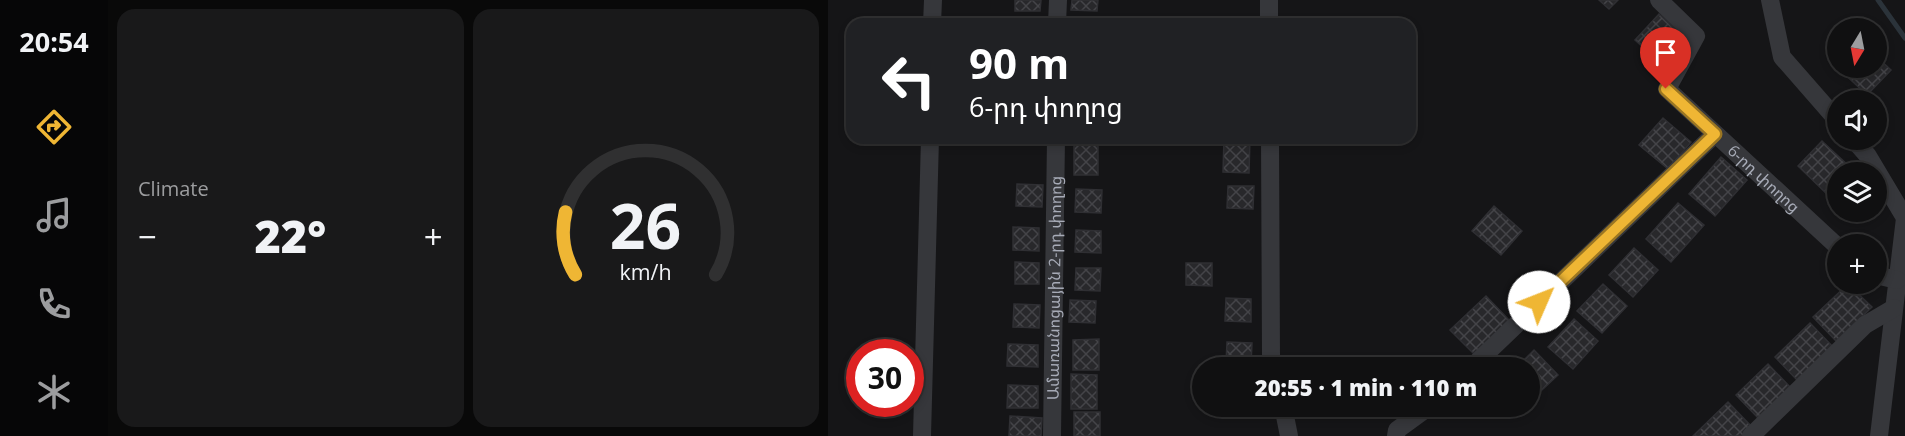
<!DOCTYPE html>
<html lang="en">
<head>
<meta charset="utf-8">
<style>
	body { margin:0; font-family:"Open Sans","Noto Sans Armenian",sans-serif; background:#19191a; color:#f1f3f6; height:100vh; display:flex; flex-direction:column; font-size:22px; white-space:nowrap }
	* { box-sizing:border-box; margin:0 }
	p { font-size:20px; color:#9c9d9f }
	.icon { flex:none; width:33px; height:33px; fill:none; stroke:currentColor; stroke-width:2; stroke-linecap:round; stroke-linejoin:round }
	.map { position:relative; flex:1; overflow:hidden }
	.drawer { display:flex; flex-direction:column; gap:9px; padding:9px; background:#090909; width:720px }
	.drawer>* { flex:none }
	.guide { position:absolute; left:18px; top:18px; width:570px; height:126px; border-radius:18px; box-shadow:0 3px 9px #0003,0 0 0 2px #303031; background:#202124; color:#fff; overflow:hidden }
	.needle { width:39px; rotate:190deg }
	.tools { position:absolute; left:999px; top:18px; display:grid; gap:12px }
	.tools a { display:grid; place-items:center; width:60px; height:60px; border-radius:50%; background:#101011; box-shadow:0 3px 9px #0003,0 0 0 2px #303031; font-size:30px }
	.speed { position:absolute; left:18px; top:339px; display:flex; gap:12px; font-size:30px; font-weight:700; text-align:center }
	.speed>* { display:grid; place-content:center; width:78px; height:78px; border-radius:50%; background:#101011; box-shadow:0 3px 9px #0003,0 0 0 2px #303031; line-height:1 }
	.speed .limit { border:9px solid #d22; background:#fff; color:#111 }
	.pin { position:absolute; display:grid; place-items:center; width:51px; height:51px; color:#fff; margin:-62px -26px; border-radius:50% 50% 50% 0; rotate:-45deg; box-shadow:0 0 6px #0007 }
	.pin .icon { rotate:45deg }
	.me { position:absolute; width:66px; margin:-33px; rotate:46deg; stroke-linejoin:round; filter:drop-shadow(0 0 4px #0008) }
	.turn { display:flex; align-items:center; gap:21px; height:126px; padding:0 24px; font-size:27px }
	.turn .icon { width:78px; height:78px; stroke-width:2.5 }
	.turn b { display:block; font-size:42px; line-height:51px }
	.big { font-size:45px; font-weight:800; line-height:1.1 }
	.drawer .widget { flex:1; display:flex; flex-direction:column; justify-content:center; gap:9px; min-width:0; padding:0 21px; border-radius:18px; background:#19191a }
	.drawer .dial { align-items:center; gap:0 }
	.dial svg { height:156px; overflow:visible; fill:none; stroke:#303031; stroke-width:7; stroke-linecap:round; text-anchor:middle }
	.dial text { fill:#f1f3f6; stroke:none }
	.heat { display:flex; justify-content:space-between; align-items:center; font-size:33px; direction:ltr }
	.drawer .tiles { flex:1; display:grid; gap:9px; grid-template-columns:repeat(2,1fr) }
	.trip { position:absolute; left:364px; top:357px; width:348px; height:60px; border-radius:30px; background:#101011; box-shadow:0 3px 9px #0003,0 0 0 2px #303031; font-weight:800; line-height:60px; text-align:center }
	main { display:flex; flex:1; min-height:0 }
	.tab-bar { display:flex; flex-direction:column; width:108px; justify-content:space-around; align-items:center; background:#060607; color:#9c9d9f }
	.tab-bar .icon { width:42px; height:42px }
	.tab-bar .current { color:#efb634 }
	.tab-bar b { font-size:27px; color:#f1f3f6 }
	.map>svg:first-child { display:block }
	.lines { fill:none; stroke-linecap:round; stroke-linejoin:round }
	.stream { stroke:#2b333a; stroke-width:5 }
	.building { fill:url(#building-cross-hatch); stroke:#2f2f33; stroke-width:1.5 }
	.street { stroke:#36373b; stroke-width:18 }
	.route-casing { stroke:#9b7622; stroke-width:15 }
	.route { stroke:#efb634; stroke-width:10 }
	.labels { text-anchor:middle; stroke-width:6; stroke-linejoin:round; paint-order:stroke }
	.street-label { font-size:16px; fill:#a7abb7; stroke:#101012 }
</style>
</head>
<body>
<main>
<nav class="tab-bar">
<b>20:54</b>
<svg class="icon current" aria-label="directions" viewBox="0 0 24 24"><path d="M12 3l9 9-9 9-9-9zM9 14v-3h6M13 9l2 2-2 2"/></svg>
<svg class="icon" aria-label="music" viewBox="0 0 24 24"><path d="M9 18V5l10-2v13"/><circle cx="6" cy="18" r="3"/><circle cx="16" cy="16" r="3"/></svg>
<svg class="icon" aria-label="phone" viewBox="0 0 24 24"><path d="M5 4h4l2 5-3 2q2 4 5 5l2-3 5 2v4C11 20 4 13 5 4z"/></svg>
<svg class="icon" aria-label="climate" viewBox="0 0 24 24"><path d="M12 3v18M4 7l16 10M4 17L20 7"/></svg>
</nav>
<section class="drawer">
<div class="tiles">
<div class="widget"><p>Climate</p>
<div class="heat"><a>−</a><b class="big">22°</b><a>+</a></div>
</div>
<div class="widget dial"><svg viewBox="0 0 100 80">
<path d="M14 69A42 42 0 1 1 86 69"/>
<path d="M14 69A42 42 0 0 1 9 37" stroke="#efb634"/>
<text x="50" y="56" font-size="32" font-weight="700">26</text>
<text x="50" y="72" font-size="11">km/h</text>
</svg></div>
</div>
</section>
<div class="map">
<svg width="1077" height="436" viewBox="0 0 1077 436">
	<defs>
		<pattern id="building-cross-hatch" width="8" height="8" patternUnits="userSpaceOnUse" patternTransform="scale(1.5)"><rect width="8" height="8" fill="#28282b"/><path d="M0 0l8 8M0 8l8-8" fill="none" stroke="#444448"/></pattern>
	</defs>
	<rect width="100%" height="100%" fill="#151517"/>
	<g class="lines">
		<path class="stream" d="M1050,0L1077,38"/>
	</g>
	<path class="building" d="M187,0H213L212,11H187Z
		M244,0H270L269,11L243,10Z
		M771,0H790L781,9Z
		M831,14L858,39L834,65L807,40Z
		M1048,56L1063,70L1039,95L1010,68H1048Z
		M835,118L863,142L840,169L811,145Z
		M396,138H422L421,173L395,172Z
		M994,141L1025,170L1022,172H1010V186L1000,195L970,166Z
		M246,143H270V175H246Z
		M893,157L919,180L887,216L861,194Z
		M189,184L215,185L214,207L188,206Z
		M400,186H426L425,209L399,208Z
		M248,189L274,190L273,213L247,212Z
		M850,203L876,225L843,262L818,239Z
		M666,206L694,231L673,255L644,231Z
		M185,227L211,228V251L185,250Z
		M248,230L273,231V253L247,252Z
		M806,248L830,270L805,297L781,275Z
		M187,262L211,263V284H187Z
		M358,263H384V286L358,285Z
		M248,268H273L272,291L247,290Z
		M775,284L799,306L774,333L749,311Z
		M1020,284L1044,307L1008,341L985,317Z
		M658,296L681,320L646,354L622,330Z
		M398,298L423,299V322L397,321Z
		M242,300L268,301L267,323L241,322Z
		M186,304L212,305L211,328L185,327Z
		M746,319L770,341L745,369L720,347Z
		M982,323L1006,348L970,381L947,357Z
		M271,339V370H245V340Z
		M399,342L424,343L423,365L398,364Z
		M180,344L210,345V367L179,366Z
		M706,350L730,375L702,401V368H688Z
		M940,364L963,388L931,419L908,395Z
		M243,374L269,375V409H243Z
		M180,385L210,386V408H179Z
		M900,402L924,427L914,436H865Z
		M246,412H272V436H246Z
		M182,416L214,418L213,436H181Z"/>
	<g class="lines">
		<g class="street">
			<path d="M441,0V24"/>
			<path id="s1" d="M831,0L868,36L839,89L1010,247"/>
			<path d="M942,0L954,57L1010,121"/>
			<path d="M104,24L105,0"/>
			<path d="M229,24L230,0"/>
			<path d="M442,138L443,356L446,368"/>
			<path d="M1026,140L1040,156L1077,218L1051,436"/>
			<path d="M1048,275L1069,280"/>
			<path d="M643,368L887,134"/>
			<path d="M455,406L461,436"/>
			<path d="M94,436L102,138"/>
			<path id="s2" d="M224,436L228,138"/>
			<path d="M568,436L569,430L602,406"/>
			<path d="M923,436L1037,325L1066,308"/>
		</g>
	</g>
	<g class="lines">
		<defs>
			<path id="route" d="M711,302L887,134L838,89"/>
		</defs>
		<use href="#route" class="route-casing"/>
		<use href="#route" class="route"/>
	</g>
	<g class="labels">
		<g class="street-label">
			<text dy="6" stroke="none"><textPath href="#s1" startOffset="244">6-րդ փողոց</textPath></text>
			<text dy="6" stroke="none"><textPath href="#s2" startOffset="148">Ամառանոցային 2-րդ փողոց</textPath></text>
		</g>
	</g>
</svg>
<div class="tools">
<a><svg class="needle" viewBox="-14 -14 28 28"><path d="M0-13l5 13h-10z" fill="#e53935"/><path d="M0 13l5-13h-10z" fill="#9c9d9f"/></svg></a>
<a><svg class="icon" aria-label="sound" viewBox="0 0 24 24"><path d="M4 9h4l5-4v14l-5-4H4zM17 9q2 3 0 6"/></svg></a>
<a><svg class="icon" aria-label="layers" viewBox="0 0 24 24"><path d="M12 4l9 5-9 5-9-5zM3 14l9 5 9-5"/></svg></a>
<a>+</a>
</div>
<div class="speed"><div class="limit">30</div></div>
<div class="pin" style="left:838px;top:89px;background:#d93025"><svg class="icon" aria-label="arrive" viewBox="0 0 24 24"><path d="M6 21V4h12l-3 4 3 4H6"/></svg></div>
<svg class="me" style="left:711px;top:302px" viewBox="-20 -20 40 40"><circle r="19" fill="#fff"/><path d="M0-13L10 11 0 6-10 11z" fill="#efb634"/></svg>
<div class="trip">20:55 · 1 min · 110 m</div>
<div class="guide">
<div class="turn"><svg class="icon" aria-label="left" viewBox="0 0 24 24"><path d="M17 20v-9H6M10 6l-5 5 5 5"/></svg><div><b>90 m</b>6-րդ փողոց</div></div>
</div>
</div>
</main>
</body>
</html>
